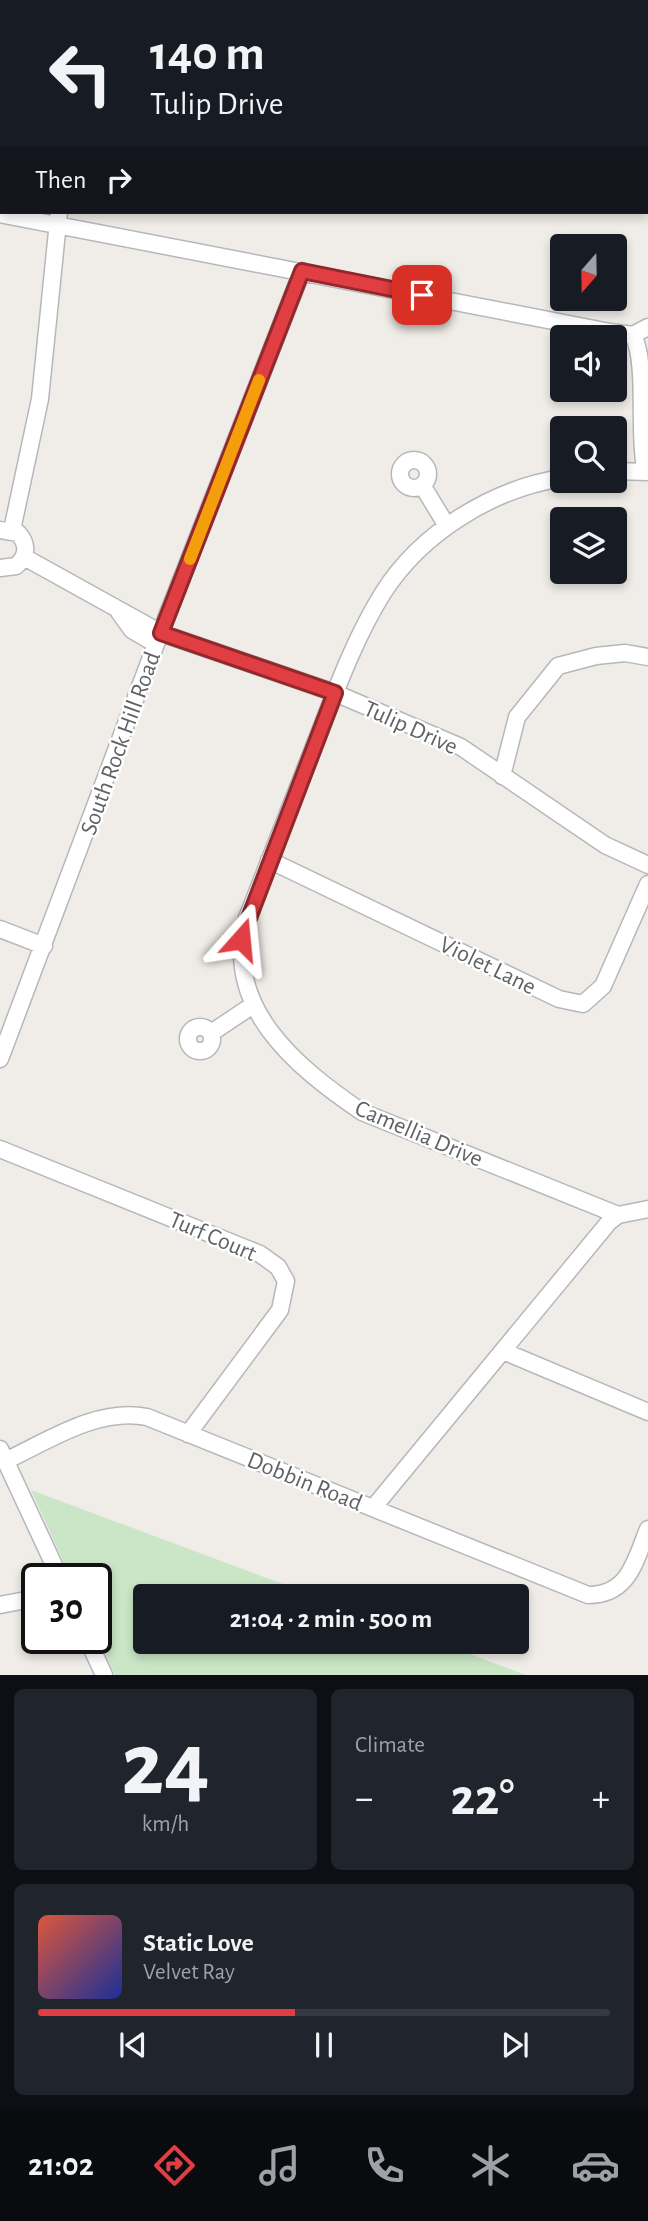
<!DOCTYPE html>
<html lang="en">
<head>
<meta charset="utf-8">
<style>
	body { margin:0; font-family:"Alegreya Sans",sans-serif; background:#20242c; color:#f1f3f6; height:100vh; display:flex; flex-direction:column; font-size:26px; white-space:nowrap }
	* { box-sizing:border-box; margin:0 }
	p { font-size:23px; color:#9ea1a6 }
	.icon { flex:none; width:38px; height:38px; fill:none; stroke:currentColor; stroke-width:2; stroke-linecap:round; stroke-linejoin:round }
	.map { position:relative; height:1675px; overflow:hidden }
	.side { display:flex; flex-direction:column; gap:14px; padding:14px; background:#0d0f14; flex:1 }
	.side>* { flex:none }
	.hud { position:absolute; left:0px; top:0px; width:649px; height:214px; box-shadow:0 4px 10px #0003; background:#171b24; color:#f1f3f6; overflow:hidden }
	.needle { width:46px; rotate:200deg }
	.tools { position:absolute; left:550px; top:234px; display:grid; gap:14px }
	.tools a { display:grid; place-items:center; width:77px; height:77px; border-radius:7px; background:#171b24; box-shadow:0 4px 10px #0003; font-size:35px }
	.speed { position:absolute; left:21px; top:1563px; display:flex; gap:14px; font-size:35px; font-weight:700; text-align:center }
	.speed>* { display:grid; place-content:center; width:91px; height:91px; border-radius:50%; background:#171b24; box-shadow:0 4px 10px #0003; line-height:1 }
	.speed .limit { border:4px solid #111; border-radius:10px; background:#fff; color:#111 }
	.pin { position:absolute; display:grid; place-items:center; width:60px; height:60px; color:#fff; margin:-30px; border-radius:14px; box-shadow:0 4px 10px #0006 }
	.me { position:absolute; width:77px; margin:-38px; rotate:18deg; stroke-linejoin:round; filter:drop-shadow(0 0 5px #0008) }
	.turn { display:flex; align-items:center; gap:24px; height:147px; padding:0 35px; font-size:32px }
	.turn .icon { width:91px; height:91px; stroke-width:2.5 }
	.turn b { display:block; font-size:49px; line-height:60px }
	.then { display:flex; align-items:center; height:66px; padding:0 35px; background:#0003; gap:14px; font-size:26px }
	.big { font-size:52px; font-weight:700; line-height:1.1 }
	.side .widget { flex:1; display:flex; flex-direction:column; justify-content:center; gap:10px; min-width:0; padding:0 24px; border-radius:10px; background:#20242c }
	.side .dial { align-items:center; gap:0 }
	.dial b { font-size:91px; line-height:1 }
	.song { display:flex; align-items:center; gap:21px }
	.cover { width:84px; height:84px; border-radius:10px; background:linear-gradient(135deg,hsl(10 70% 55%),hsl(230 70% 35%)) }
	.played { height:7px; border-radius:4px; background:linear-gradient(90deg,#e03e43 45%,#363941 45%) }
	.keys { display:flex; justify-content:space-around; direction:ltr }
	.heat { display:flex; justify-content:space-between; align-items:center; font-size:38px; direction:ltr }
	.side .tiles { flex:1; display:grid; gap:14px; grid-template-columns:1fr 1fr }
	.widget:last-child { grid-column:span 2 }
	.trip { position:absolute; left:133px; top:1584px; width:396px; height:70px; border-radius:7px; background:#171b24; box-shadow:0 4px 10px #0003; font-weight:700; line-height:70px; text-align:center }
	.dock { display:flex; height:112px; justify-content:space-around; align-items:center; background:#090b0e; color:#9ea1a6 }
	.dock .icon { width:49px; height:49px }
	.dock .on { color:#e03e43 }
	.dock b { font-size:32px; color:#f1f3f6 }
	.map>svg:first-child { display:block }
	.green { fill:#cae6c6 }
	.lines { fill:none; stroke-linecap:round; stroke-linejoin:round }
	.minor-casing { stroke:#b5b8bb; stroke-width:19 }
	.minor { stroke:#fff; stroke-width:16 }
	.route-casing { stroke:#92282c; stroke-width:18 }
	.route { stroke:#e03e43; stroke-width:12 }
	.slow { stroke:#f59e0b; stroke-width:12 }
	.labels { text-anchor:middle; stroke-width:5; stroke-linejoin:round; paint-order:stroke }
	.street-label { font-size:24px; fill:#5f6367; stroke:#fff }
</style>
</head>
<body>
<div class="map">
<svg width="648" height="1675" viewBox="0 0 648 1675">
	<rect width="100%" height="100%" fill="#f0ede8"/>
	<path class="green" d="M31,1490L315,1596H145V1642H437L526,1675H115L96,1634V1578H71Z"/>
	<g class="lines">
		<defs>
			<path id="minor" d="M42,0L43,2
				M67,2V0
				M293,2L294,0
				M0,214L610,332L633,335L648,327
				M633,335C648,364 637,434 646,472
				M400 474a14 14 0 1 1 28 0a14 14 0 1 1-28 0Z
				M614,471L648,472
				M562,478C492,489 421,533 383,593C353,641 334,696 313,749C291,805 269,862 247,918C222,1007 296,1067 362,1112L618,1215
				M422,485L447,526
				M0,530L18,533C28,544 28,556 16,566L0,568
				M12,530L40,399L59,212
				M24,557L161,633L335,693L461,747L605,845L648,865
				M119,612L132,630L156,644
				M502,776L517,717L558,666L596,656L625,653L648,657
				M269,860L559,999L583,1004L603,986L648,884
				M0,929L44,946
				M188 1039a12 12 0 1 1 24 0a12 12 0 1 1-24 0Z
				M211,1033L253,1005
				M0,1059L156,644L302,271
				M0,1149L260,1254L278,1267L286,1281L280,1310L188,1434
				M503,1351L648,1412
				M0,1449L60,1578
				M5,1461C48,1441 98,1407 147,1417L588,1595C629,1595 635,1561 648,1529
				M373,1508L609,1222L618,1215L648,1209
				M0,1605L37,1598
				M87,1638L104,1675"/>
		</defs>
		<use href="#minor" class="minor-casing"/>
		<use href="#minor" class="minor"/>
	</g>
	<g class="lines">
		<defs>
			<path id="route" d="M241,939L335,693L161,633L302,271L422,295"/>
		</defs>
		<use href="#route" class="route-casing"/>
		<use href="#route" class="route"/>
		<path class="slow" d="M190,559L259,380"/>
	</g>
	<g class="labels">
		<g class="street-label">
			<text transform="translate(411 727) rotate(24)" y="8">Tulip Drive</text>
			<text transform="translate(120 743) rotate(-70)" y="8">South Rock Hill Road</text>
			<text transform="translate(488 965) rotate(26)" y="8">Violet Lane</text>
			<text transform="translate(419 1133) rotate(23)" y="8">Camellia Drive</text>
			<text transform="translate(213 1236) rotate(23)" y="8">Turf Court</text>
			<text transform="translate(305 1481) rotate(22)" y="8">Dobbin Road</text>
		</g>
	</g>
</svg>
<div class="tools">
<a><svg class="needle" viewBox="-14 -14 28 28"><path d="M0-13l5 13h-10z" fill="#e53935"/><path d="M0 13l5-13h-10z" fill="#9ea1a6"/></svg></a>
<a><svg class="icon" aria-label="sound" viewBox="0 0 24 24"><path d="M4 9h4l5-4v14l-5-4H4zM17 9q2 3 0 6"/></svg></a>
<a><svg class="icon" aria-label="search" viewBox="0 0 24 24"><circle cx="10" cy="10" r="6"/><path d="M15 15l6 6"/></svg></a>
<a><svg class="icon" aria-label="layers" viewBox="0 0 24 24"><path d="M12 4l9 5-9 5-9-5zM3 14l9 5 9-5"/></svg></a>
</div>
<div class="speed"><div class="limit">30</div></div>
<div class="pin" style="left:422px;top:295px;background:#d93025"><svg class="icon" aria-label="arrive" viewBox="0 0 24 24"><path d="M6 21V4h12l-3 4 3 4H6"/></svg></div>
<svg class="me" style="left:241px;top:939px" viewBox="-20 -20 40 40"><path d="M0-17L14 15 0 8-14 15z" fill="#e03e43" stroke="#fff" stroke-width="4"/></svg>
<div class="trip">21:04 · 2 min · 500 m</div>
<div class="hud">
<div class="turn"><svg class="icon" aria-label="left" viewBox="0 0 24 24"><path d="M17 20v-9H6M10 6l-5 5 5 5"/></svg><div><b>140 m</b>Tulip Drive</div></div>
<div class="then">Then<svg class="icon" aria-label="right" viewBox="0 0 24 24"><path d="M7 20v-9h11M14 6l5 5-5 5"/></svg></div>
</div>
</div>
<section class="side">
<div class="tiles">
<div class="widget dial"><b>24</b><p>km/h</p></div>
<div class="widget"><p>Climate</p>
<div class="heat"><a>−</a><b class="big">22°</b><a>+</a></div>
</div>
<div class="widget">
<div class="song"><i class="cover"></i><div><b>Static Love</b><p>Velvet Ray</p></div></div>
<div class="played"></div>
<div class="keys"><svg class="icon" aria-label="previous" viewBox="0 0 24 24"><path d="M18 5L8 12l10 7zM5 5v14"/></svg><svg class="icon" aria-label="pause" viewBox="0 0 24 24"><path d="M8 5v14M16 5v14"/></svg><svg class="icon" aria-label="next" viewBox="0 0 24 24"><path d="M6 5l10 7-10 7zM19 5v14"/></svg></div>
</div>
</div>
</section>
<nav class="dock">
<b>21:02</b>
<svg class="icon on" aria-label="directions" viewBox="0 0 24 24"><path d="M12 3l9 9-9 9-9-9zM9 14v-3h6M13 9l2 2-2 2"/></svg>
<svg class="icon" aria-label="music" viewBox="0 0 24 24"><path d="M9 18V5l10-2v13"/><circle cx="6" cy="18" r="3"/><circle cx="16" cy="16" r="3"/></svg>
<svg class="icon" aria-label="phone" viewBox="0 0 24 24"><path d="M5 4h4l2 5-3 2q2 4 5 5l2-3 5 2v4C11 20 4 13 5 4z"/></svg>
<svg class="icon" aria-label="climate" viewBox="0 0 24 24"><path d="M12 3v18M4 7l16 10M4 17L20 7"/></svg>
<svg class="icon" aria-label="car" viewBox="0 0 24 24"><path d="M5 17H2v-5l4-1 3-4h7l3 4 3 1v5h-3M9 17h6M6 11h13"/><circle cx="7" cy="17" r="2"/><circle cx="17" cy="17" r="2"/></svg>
</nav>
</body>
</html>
